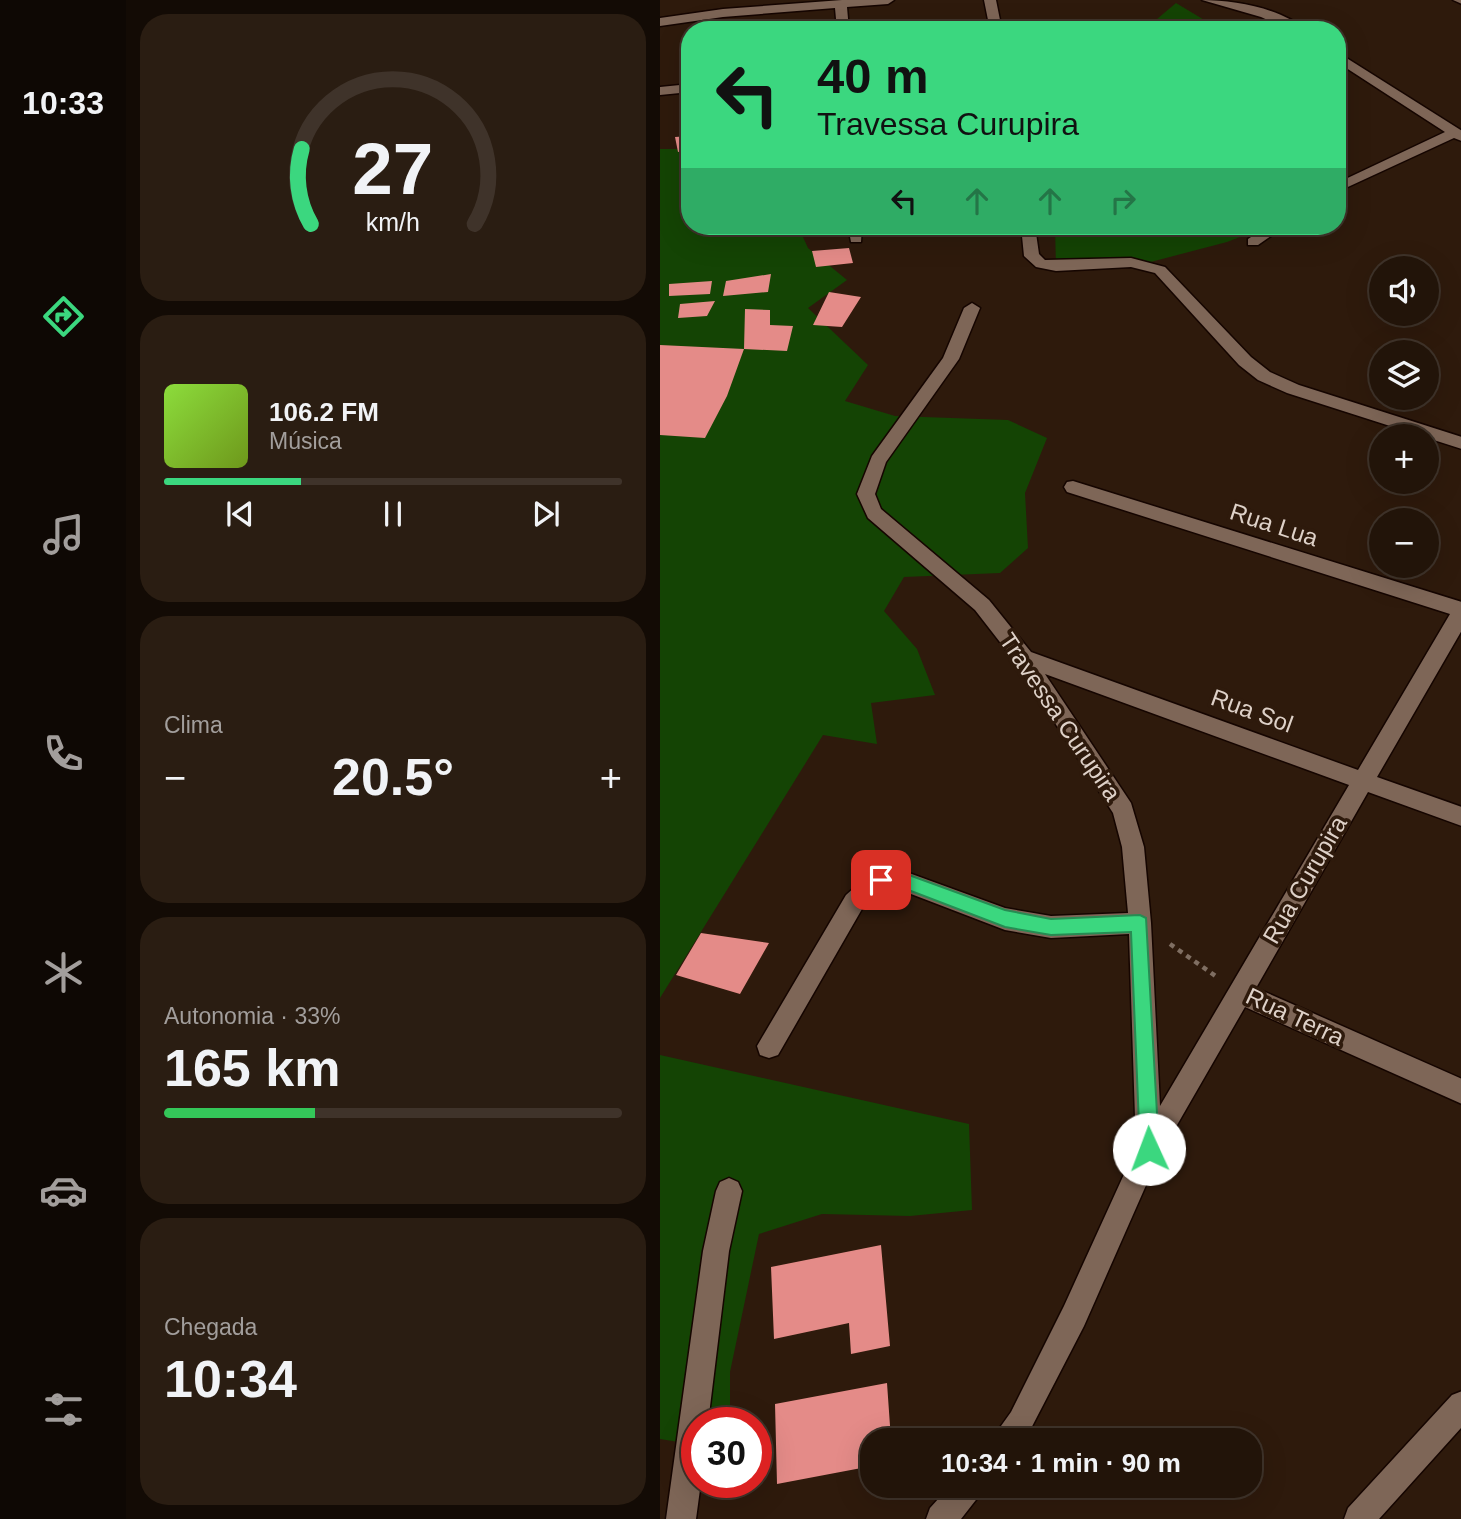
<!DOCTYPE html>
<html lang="pt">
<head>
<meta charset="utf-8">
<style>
	body { margin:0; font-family:Helvetica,sans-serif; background:#2a1d12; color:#f1f3f6; height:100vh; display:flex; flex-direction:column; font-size:26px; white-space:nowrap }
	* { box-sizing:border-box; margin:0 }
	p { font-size:23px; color:#a29e9c }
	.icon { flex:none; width:38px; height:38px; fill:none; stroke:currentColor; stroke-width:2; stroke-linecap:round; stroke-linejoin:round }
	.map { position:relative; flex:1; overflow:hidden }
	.drawer { display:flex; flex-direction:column; gap:14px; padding:14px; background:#130b05; width:534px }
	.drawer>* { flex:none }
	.top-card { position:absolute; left:21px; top:21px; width:665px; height:214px; border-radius:28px; box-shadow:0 7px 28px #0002,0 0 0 2px #3f332a; background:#3bd77f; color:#111; overflow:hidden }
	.tools { position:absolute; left:709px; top:256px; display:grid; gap:14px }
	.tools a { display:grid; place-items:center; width:70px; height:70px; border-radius:50%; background:#221409; box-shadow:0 7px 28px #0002,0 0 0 2px #3f332a; font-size:35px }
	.speed { position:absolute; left:21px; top:1407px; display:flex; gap:14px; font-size:35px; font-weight:700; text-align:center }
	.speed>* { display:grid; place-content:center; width:91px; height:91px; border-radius:50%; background:#221409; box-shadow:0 7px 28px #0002,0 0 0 2px #3f332a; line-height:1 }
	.speed .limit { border:10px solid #d22; background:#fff; color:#111 }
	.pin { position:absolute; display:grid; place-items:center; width:60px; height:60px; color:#fff; margin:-30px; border-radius:14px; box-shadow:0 4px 10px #0006 }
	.me { position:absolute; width:77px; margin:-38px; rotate:358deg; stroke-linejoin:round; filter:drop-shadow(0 0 5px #0008) }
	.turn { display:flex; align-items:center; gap:24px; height:147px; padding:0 21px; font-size:32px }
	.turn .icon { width:91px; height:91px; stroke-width:2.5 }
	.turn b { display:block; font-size:49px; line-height:60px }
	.lanes { display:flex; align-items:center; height:66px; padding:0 21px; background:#0003; justify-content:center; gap:35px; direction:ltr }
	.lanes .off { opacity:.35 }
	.big { font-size:52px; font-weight:800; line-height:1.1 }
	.drawer .widget { flex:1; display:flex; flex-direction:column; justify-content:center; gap:10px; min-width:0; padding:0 24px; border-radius:28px; background:#2a1d12 }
	.drawer .dial { align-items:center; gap:0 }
	.dial svg { height:182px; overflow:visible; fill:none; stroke:#3f332a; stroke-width:7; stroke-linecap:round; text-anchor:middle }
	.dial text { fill:#f1f3f6; stroke:none }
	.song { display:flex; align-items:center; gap:21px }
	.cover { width:84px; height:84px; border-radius:10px; background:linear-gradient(135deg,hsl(90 70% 55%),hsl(80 70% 35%)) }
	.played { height:7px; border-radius:4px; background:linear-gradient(90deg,#3bd77f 30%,#3f332a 30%) }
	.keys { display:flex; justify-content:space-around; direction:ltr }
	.heat { display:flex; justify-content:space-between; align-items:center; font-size:38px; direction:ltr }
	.charge { height:10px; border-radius:5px; background:linear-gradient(90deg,#34c759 33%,#3f332a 0) }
	.trip { position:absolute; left:200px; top:1428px; width:402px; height:70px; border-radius:28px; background:#221409; box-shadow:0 7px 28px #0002,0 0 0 2px #3f332a; font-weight:800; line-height:70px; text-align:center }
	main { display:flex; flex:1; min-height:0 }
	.tabs { display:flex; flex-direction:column; width:126px; justify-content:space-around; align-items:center; background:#0e0804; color:#a29e9c }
	.tabs .icon { width:49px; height:49px }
	.tabs .current { color:#3bd77f }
	.tabs b { font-size:32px; color:#f1f3f6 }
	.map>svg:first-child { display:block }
	.green { fill:#144404 }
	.building { fill:#e48b88 }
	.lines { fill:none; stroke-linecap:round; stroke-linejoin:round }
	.street-casing { stroke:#150500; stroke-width:3 }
	.path { stroke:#7f6e62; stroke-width:4.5; stroke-dasharray:5 5; stroke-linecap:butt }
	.street { fill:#7e6657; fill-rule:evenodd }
	.route { fill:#3bd77f; stroke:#268c53; stroke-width:2 }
	.labels { text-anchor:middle; stroke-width:7; stroke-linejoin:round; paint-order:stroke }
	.street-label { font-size:24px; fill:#ded1c8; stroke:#2e1a0c }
</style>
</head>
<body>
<main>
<nav class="tabs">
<b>10:33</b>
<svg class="icon current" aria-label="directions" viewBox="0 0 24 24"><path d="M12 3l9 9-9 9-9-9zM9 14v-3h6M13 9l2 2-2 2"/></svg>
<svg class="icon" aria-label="music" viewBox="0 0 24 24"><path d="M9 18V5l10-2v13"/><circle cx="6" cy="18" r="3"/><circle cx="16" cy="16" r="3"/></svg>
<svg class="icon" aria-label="phone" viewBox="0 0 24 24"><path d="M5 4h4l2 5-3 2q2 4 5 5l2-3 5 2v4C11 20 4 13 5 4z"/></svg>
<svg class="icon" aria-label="climate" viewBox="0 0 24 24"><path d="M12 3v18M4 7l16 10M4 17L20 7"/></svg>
<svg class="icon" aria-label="car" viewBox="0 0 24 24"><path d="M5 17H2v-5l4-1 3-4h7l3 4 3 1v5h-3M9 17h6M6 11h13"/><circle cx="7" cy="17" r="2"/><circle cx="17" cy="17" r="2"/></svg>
<svg class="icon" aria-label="filters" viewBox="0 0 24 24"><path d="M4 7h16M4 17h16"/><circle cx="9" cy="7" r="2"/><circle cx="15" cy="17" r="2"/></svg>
</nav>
<section class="drawer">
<div class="widget dial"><svg viewBox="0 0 100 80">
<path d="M14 69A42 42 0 1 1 86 69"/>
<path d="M14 69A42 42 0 0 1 10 36" stroke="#3bd77f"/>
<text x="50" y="56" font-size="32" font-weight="700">27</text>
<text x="50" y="72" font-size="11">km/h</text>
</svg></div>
<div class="widget">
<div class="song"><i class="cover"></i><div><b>106.2 FM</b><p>Música</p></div></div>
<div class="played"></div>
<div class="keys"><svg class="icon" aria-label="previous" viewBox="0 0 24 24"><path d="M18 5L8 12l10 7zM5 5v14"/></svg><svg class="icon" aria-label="pause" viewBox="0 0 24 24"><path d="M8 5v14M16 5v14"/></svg><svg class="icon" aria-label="next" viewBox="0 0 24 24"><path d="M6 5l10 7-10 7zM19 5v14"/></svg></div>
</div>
<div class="widget"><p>Clima</p>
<div class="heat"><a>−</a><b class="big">20.5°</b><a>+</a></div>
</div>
<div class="widget"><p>Autonomia · 33%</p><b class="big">165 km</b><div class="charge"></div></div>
<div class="widget"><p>Chegada</p><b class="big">10:34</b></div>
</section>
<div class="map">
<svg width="802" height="1519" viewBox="0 0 802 1519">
	<rect width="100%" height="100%" fill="#2e1a0c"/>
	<path class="green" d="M516,3L561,30H484Z
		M0,149H30V226H138L148,248L187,280L148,308L208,365L185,401L235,416L348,420L387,438L365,493L368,548L340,573L244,577L224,611L257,649L275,695L211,703L217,744L163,735L0,998Z
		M395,226H609L567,242L483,264L396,267Z
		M0,1055L309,1124L312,1210L250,1216L162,1214L99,1234L70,1372V1423H37V1445L0,1439Z"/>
	<path class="building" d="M30,136V150L18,152L15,137Z
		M189,248L193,263L156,267L152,251Z
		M111,274L108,292L63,296L66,281Z
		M52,281L50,294L9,296V284Z
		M169,292L201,297L182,327L153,325Z
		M55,301L47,316L18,318L20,304Z
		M85,309L110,310V325L133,326L127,351L84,349Z
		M0,345L84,349L67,396L45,438L0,435Z
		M41,933L109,943L80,994L16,975Z
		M221,1245L230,1346L191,1354L189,1323L114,1339L111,1267Z
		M227,1383L231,1440H212V1466L117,1484L115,1404Z"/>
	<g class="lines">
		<defs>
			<path id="street" d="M182,0H234L228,4L187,7L189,30H177L175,8L63,17L0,26V18L63,9Z
				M324,0H336L342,30H330Z
				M542,0C575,0 620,8 646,30H629L601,17Z
				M793,0H802V4Z
				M677,52L802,131V141L794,138L677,192V183L785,132L677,62Z
				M30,84V92L0,95V87Z
				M188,226H202L201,242H191Z
				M361,226H375L379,254L385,260L471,258L505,267L591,357L610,372L639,385L802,437V449L627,393L598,380L579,365L495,273L471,267L396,271L376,267L364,256Z
				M608,226H625L598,245H588V239Z
				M312,303L320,308L299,359L226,462L215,494L221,509L329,600L371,652L698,770L790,614L407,492L404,487L407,482L413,481L802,602V630L717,777L802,807V826L708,792L596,988L802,1079V1104L585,1007L498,1158L424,1326L365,1440H331L351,1412L404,1306L476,1148L469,934L391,938L345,930L238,889L221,892L202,909L118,1055L109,1058L100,1055L97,1046L186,895L205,878L238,869L345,908L391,916L468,913L462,847L453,813L357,664L315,610L208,518L197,494L212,456L283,358L304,308ZM385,674L689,785L500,1106L491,923L484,847L471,803Z
				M69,1178L78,1182L82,1191L69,1251L48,1423H37V1482H41L36,1519H6L43,1251L56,1191L60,1182Z
				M802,1391V1427L719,1519H684L688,1508L792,1395Z
				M290,1486H324L319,1496L301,1519H266L270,1508Z"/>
		</defs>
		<use href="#street" class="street-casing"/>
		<path class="path" d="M510,944L557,977"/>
		<use href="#street" class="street"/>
	</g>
	<path class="route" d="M238,871L345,910L391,919L480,915L486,918L499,1149L496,1156L489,1158L482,1156L480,1149L471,932L391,935L345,927L238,886L215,885L212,880L215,874Z"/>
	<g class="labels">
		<g class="street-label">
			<text transform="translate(614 525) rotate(18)" y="8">Rua Lua</text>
			<text transform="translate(592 711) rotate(20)" y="8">Rua Sol</text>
			<text transform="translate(400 717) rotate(56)" y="8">Travessa Curupira</text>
			<text transform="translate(645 880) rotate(-60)" y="8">Rua Curupira</text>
			<text transform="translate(635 1017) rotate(25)" y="8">Rua Terra</text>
		</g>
	</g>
</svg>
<div class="tools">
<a><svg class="icon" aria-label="sound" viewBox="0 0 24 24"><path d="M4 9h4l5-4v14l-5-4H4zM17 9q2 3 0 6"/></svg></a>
<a><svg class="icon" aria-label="layers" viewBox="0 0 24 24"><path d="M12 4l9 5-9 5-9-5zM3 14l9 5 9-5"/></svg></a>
<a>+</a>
<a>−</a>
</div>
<div class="speed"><div class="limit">30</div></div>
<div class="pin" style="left:221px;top:880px;background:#d93025"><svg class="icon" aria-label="arrive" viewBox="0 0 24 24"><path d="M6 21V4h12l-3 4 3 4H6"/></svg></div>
<svg class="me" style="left:489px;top:1149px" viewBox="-20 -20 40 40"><circle r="19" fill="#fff"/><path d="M0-13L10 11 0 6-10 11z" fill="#3bd77f"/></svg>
<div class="trip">10:34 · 1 min · 90 m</div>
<div class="top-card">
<div class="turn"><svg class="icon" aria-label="left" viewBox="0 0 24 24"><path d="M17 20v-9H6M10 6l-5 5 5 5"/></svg><div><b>40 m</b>Travessa Curupira</div></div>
<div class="lanes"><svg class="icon" aria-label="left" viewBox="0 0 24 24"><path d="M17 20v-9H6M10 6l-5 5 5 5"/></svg><svg class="icon off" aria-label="ahead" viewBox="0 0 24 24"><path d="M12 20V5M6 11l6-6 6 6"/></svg><svg class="icon off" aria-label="ahead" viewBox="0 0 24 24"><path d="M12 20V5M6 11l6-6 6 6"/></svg><svg class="icon off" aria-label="right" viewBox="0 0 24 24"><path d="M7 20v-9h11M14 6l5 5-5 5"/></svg></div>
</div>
</div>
</main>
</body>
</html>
